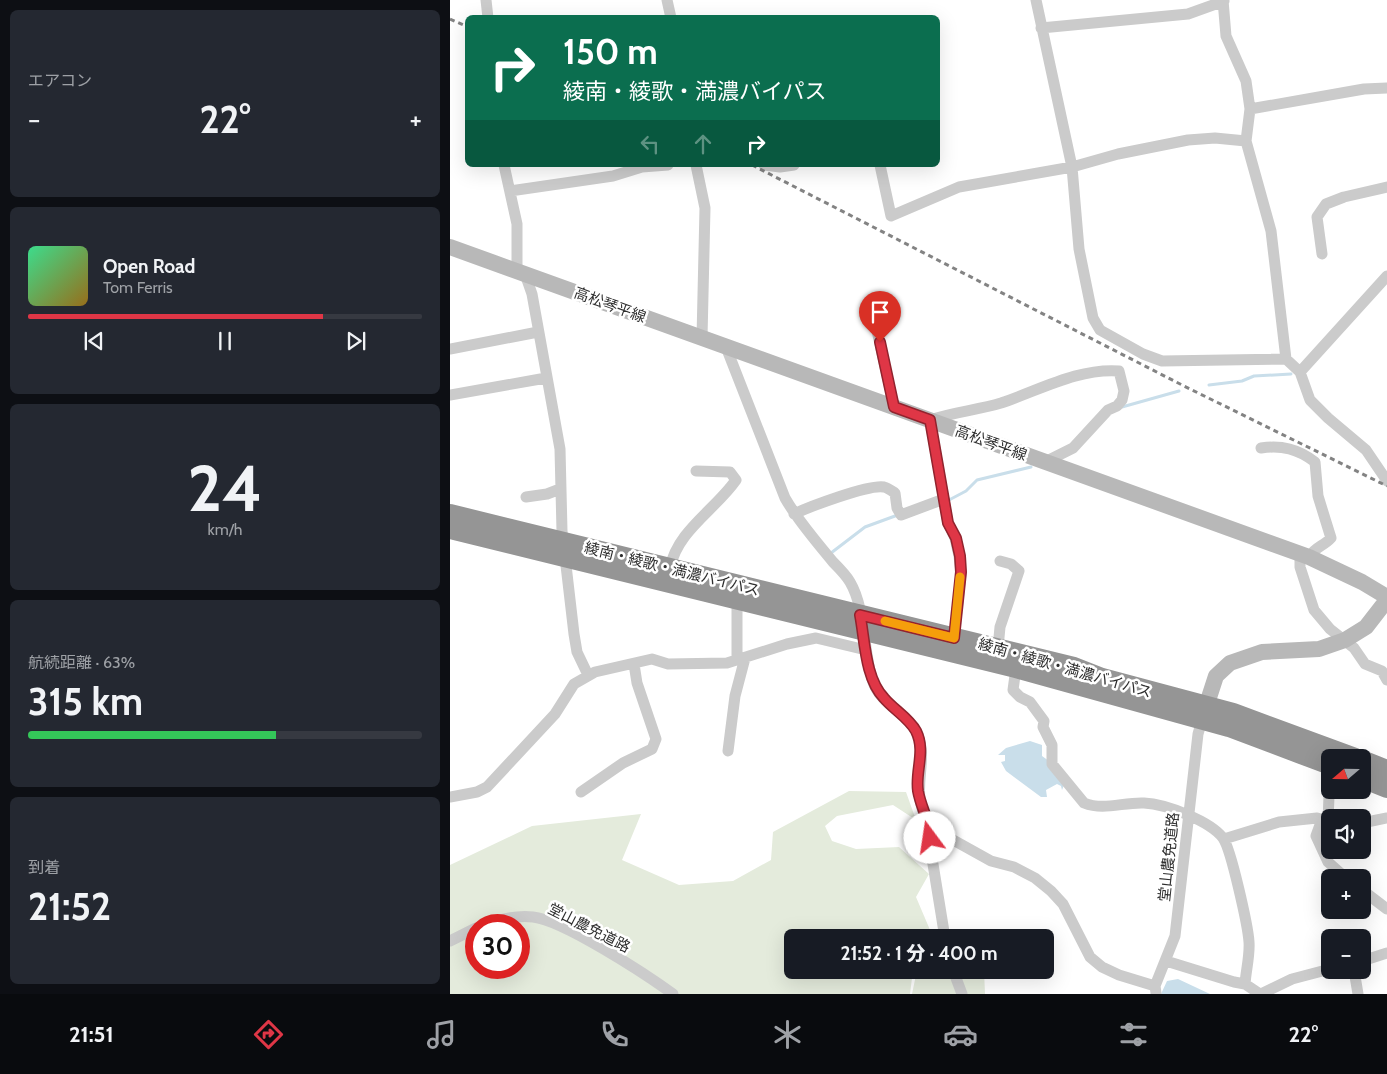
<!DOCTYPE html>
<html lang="ja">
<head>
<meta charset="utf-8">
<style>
	body { margin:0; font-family:Cabin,"Noto Sans JP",sans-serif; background:#242831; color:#f1f3f6; height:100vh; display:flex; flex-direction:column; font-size:19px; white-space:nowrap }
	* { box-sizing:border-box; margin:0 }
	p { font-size:16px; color:#9ea1a6 }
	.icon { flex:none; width:28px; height:28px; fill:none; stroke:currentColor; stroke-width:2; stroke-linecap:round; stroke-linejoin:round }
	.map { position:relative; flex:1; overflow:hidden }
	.panel { display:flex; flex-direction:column; gap:10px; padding:10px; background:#0d0f14; width:450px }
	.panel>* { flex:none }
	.guide { position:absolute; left:15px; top:15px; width:475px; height:152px; border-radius:8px; box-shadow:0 5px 20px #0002; background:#0b6e4f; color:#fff; overflow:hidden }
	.needle { width:32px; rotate:250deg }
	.fabs { position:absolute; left:871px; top:749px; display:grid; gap:10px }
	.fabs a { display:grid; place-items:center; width:50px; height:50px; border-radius:8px; background:#171b24; box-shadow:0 5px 20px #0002; font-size:25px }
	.speed { position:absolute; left:15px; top:914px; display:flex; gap:10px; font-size:25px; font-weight:700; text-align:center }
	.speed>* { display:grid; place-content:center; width:65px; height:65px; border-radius:50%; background:#171b24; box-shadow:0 5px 20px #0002; line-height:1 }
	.speed .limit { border:8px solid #d22; background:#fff; color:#111 }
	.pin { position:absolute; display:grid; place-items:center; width:42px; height:42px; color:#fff; margin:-51px -21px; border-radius:50% 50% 50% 0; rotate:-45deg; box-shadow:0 0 5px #0007 }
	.pin .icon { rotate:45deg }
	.me { position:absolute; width:55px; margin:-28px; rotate:346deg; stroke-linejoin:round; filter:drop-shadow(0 0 4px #0008) }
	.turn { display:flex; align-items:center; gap:18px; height:105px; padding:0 15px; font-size:22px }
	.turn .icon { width:65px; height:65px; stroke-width:2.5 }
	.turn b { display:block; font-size:35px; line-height:42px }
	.lanes { display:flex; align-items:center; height:48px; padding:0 15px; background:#0003; justify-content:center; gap:25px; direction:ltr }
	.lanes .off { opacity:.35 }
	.big { font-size:38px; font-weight:800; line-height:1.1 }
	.panel .tile { flex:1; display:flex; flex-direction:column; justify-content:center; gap:8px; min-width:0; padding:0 18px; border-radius:8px; background:#242831 }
	.panel .dial { align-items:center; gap:0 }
	.dial b { font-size:65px; line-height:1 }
	.song { display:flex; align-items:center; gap:15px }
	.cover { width:60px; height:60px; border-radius:8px; background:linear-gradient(135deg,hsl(150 70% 55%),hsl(40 70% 35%)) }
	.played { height:5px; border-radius:2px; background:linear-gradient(90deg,#df3646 75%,#363941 75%) }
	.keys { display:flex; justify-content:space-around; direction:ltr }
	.heat { display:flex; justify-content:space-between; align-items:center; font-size:28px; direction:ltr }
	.charge { height:8px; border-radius:4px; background:linear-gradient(90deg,#34c759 63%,#363941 0) }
	.trip { position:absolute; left:334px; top:929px; width:270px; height:50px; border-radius:8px; background:#171b24; box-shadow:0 5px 20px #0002; font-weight:800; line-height:50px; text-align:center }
	.tab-bar { display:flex; height:80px; justify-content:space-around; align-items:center; background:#090b0e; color:#9ea1a6 }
	.tab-bar .icon { width:35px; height:35px }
	.tab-bar .active { color:#df3646 }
	.tab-bar b { font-size:22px; color:#f1f3f6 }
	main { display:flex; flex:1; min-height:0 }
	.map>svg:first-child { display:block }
	.green { fill:#e4ebdc; fill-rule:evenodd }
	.water { fill:#c9deea }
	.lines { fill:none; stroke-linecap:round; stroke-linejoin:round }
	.stream { stroke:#c9deea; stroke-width:3 }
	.street { stroke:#cbcbcb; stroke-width:11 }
	.secondary { stroke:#b8b8b8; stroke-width:16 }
	.highway { stroke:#959595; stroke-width:20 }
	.rail { stroke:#838383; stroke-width:3; stroke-dasharray:5 4; stroke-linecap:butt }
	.route-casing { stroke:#91232e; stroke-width:12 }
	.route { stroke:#df3646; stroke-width:9 }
	.slow { stroke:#f59e0b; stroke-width:9 }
	.labels { text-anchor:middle; stroke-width:5; stroke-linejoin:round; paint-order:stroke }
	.street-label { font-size:15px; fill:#2e2e2e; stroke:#fff }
</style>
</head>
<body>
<main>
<section class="panel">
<div class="tile"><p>エアコン</p>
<div class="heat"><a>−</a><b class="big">22°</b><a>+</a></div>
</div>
<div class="tile">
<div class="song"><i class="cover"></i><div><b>Open Road</b><p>Tom Ferris</p></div></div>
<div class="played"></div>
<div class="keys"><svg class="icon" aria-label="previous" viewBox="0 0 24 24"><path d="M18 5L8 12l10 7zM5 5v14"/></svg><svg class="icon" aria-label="pause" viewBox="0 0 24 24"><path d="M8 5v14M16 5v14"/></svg><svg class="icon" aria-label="next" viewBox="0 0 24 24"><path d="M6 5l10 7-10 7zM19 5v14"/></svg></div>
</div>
<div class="tile dial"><b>24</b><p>km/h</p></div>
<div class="tile"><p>航続距離 · 63%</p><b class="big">315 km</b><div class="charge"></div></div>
<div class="tile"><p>到着</p><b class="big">21:52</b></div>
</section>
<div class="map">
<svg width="937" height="994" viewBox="0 0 937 994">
	<rect width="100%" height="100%" fill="#fff"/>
	<path class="green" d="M399,791L456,792L466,820L443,805L387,816L375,826L382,841L406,849L449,847L479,874L466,897L483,937L342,938V970H463L460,994H0V865L82,826L191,814L172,860L229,885L283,881L321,860L323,832ZM26,925H69V968H26Z
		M467,970H500L509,994H462Z
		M506,970H534L535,994H515Z"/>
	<path class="water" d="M580,741L592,745V756L599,761L614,785L612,790L611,786L607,784L596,790L597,797H591L556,771L551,762L555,761V755H548L556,748Z
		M728,979L760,994H711L717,981Z"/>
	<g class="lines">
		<path class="stream" d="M759,385L792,381L804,376L841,374
			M672,407L729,391
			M499,500L516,491L527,480L581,467
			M381,553L415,527L445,516"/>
		<path class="street" d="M36,0L38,18
			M217,0L221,18
			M586,0L622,167L629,249L643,318L650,330L693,354L712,361L836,359L850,372L860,400L878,418L916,450L937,481
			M773,0L776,36L796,81L800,109L796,141L821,231L836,359
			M591,28L738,14L774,1
			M800,109L914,89L937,88
			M54,165L67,224V271
			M246,165L255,208L252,338
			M314,165L330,167L344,165
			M430,165L441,216L509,187L622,167L668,154L738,140L765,138L796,141
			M60,191L163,176L192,167L218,165
			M872,254L867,217L876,204L894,197L937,187
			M75,274L82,294L110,449L112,531L124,634L127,652L138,675
			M426,326L444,407
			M276,347L335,498C348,521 366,541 383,562C389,568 396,575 400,582C416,609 413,652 423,682C430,703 455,712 466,731C483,764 452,799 487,831L541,861L564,867L585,878L601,891L613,904L640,957L652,967L669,975L705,986
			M0,349L88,332
			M850,372L937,276
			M0,395L96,378
			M811,448C832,445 848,449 865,462L868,496L881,538C874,546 865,547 859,557
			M76,497L97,494L110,489
			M344,514C359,507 419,484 434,487C438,488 442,491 445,493L447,508L451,515L494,499
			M850,555V567L864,610L880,629L904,648L915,664L932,671L937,680
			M550,561L561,564L569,571L550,627L548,648L551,651
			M220,568C227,531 265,510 286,480L280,472L246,471
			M287,600V660
			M504,638L511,573L509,556L505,538L498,523L480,420C503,412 528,410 551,403C590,390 628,368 669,371L674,391L672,400L667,406L658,410L623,448L595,462
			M564,665L566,668L563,690L570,697L580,702L594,721L593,727L602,745V764L634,803C654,811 673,802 694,803C716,804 760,821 773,838C781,849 798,926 799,942C800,955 796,970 795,984
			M278,751L285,696L295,658
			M881,790L879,796L878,822L870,825L866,836L878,862L896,878
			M131,792L173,763L202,749L206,739L187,683L184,664
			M0,797L27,792L37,787L105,714L124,684L145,672L202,659L218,664L277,663L337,644L366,638L416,650
			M912,823L937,818
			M480,824L481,852L495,938
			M774,839L829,822L867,818L880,822
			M912,890L937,909
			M34,925C50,919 66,915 83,917C113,920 197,975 223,994
			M0,941L26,928
			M716,961L784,982L795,984L810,994
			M912,961L937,953
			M503,970L512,994
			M904,970L908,994
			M706,993L705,986L725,936L748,734L752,720
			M811,994L842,979L880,969"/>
		<path class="secondary" d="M0,247L859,557L912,582L937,597
			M753,716L766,676L780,663L812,652L869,649L895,640L916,627L937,600"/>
		<path class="highway" d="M0,514L624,667L652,678L783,713L905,758
			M0,529L566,668L779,727L880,765
			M912,760L937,770
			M912,778L937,788"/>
		<path class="rail" d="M0,19L18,27
			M302,165L734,386L937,486"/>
	</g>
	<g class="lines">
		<defs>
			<path id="route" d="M430,342L444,407L480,420L498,523L506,538L510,556L511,572L504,638L410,615C415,641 415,678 434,698C443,709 459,718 466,731C476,751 465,771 468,791C471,808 480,821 480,838"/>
		</defs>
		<use href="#route" class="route-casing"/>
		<use href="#route" class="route"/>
		<path class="slow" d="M435,621L504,638L510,577"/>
	</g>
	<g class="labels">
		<g class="street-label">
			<text transform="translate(160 305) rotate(20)" y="5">高松琴平線</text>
			<text transform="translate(541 443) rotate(20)" y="5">高松琴平線</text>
			<text transform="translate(222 569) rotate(14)" y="5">綾南・綾歌・満濃バイパス</text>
			<text transform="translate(615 668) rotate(16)" y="5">綾南・綾歌・満濃バイパス</text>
			<text transform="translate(719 857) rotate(-84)" y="5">堂山農免道路</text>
			<text transform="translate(139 928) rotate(27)" y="5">堂山農免道路</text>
		</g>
	</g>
</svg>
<div class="fabs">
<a><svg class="needle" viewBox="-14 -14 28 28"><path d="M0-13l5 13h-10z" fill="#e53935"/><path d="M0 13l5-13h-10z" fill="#9ea1a6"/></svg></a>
<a><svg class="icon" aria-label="sound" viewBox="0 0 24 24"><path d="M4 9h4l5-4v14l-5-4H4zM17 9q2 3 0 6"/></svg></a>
<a>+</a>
<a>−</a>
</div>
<div class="speed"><div class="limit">30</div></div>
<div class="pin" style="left:430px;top:342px;background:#d93025"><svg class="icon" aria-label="arrive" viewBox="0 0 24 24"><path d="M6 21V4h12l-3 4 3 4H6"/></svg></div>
<svg class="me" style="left:480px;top:838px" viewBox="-20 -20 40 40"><circle r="19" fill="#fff"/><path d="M0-13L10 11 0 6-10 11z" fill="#df3646"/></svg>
<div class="trip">21:52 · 1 分 · 400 m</div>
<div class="guide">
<div class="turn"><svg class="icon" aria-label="right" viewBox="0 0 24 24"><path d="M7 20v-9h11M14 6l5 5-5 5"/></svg><div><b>150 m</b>綾南・綾歌・満濃バイパス</div></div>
<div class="lanes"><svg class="icon off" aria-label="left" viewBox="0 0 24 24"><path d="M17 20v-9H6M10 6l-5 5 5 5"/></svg><svg class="icon off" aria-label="ahead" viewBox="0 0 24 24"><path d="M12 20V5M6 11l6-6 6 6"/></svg><svg class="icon" aria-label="right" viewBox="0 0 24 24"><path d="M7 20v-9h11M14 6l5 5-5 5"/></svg></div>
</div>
</div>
</main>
<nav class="tab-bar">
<b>21:51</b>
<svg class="icon active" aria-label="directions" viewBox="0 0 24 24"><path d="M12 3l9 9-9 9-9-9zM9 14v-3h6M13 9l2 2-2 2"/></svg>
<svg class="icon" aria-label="music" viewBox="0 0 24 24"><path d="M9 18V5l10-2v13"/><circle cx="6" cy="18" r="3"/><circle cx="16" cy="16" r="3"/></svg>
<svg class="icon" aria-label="phone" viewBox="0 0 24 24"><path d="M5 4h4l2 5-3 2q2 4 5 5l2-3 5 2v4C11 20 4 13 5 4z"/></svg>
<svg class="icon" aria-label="climate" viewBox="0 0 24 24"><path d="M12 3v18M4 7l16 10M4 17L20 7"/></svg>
<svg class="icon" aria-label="car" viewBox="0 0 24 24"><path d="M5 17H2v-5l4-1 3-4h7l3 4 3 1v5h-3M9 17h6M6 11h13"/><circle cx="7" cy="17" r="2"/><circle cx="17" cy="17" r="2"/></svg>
<svg class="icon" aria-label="filters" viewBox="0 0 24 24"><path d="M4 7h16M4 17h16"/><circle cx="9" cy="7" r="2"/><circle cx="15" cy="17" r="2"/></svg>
<b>22°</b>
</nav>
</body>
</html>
